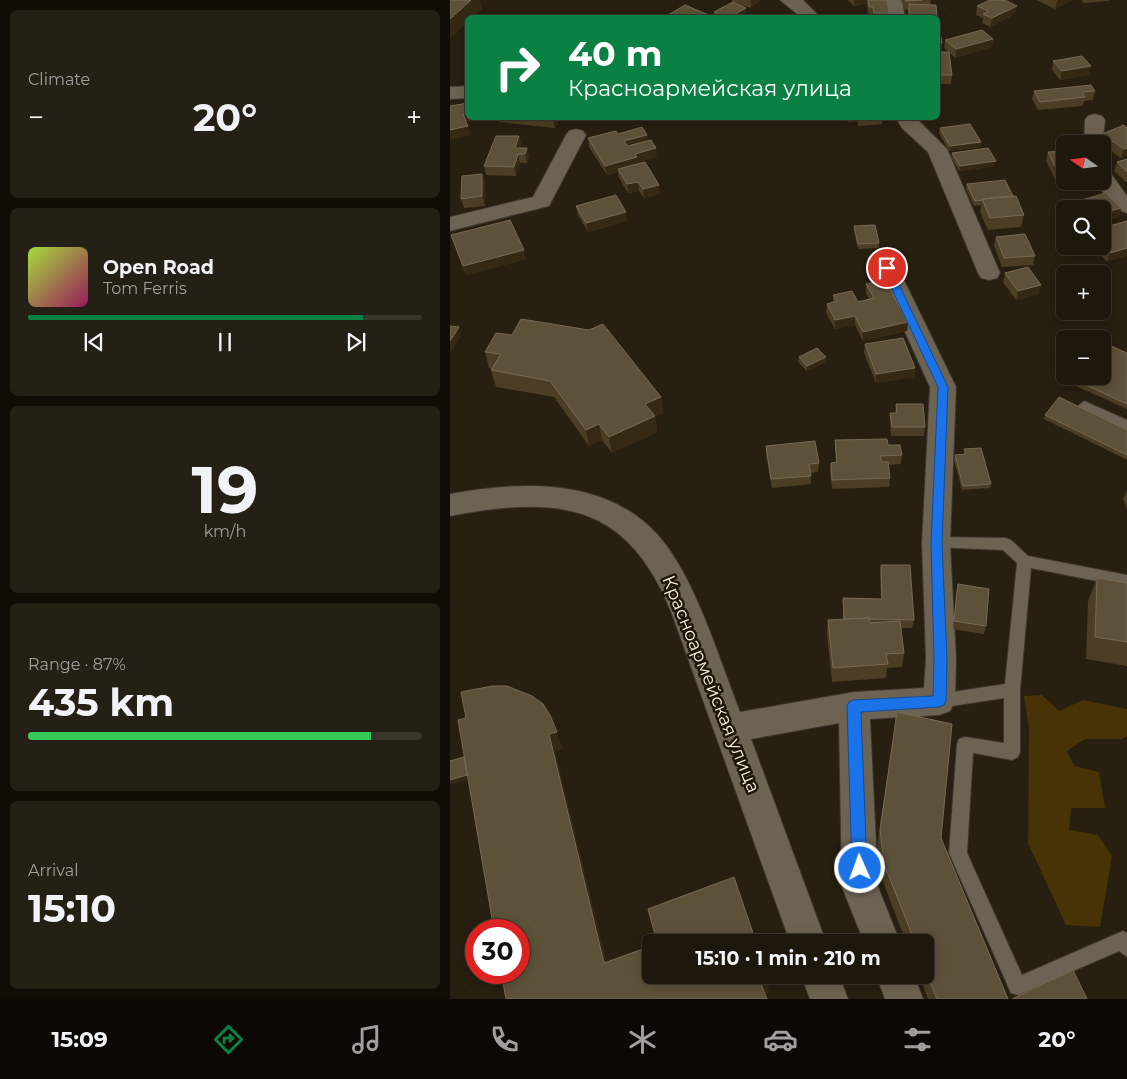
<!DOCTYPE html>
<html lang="en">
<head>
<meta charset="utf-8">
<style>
	body { margin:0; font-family:Montserrat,sans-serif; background:#252015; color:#f1f3f6; height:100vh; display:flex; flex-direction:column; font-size:19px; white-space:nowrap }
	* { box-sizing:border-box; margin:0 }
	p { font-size:16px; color:#a09f9d }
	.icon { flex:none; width:28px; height:28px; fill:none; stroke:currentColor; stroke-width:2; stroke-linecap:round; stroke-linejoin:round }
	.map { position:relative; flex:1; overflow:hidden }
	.drawer { display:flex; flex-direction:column; gap:10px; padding:10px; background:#100d07; width:450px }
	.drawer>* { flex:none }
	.hud { position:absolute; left:15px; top:15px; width:475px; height:105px; border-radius:8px; box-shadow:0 2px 12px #0003,0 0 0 1px #3b362d; background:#0b8043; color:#fff; overflow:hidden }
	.needle { width:32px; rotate:284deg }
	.tools { position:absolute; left:606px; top:135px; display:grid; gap:10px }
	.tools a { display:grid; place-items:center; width:55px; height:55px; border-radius:8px; background:#1d170c; box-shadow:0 2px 12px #0003,0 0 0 1px #3b362d; font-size:25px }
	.speed { position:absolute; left:15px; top:919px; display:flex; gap:10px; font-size:25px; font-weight:700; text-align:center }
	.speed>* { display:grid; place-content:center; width:65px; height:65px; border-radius:50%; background:#1d170c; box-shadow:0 2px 12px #0003,0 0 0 1px #3b362d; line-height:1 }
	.speed .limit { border:8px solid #d22; background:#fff; color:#111 }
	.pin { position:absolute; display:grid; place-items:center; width:42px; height:42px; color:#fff; margin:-21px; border:2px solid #fff; border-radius:50%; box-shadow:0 1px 5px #0007 }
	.me { position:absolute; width:55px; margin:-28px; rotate:358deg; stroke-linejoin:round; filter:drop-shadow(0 0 4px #0008) }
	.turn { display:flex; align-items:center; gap:18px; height:105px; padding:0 20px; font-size:22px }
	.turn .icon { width:65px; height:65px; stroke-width:2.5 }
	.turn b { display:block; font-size:35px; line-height:42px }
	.big { font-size:38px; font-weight:700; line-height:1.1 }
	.drawer .tile { flex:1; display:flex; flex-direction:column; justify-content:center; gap:8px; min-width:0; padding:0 18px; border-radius:8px; background:#252015 }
	.drawer .dial { align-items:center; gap:0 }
	.dial b { font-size:65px; line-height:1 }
	.song { display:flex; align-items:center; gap:15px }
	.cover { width:60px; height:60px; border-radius:8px; background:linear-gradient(135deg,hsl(80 70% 55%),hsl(330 70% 35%)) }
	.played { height:5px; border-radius:2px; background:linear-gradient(90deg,#0b8043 85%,#3b362d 85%) }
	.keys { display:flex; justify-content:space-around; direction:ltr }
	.heat { display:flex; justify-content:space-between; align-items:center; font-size:28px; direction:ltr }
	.charge { height:8px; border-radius:4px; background:linear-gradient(90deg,#34c759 87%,#3b362d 0) }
	.trip { position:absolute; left:192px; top:934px; width:292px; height:50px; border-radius:8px; background:#1d170c; box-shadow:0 2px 12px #0003,0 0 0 1px #3b362d; font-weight:700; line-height:50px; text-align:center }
	.menu { display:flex; height:80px; justify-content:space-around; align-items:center; background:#0c0905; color:#a09f9d }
	.menu .icon { width:35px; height:35px }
	.menu .on { color:#0b8043 }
	.menu b { font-size:22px; color:#f1f3f6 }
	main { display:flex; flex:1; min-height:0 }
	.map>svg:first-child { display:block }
	.green { fill:#473305 }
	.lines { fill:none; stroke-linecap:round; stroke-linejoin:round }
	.service-casing { stroke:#3e372e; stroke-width:2 }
	.minor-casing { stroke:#3e372e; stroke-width:2 }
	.service { fill:#6d6352; fill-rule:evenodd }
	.minor { fill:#6d6352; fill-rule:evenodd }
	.wall { fill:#4b3e24 }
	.shaded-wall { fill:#352913 }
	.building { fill:#5d5139; stroke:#766a54 }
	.route { fill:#1a73e8; stroke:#114b97 }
	.labels { text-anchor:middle; stroke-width:5; stroke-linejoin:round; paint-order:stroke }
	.street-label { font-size:18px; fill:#f7f1e7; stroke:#1e1607 }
</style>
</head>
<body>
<main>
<section class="drawer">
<div class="tile"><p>Climate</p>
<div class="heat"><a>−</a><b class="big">20°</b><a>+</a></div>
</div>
<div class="tile">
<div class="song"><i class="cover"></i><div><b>Open Road</b><p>Tom Ferris</p></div></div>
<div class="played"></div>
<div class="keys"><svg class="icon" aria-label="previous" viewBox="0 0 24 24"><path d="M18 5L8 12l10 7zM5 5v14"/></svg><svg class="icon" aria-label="pause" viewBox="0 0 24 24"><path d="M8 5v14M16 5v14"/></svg><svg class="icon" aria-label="next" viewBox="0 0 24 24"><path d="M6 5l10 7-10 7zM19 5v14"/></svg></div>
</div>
<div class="tile dial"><b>19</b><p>km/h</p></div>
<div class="tile"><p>Range · 87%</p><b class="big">435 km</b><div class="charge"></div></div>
<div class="tile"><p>Arrival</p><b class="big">15:10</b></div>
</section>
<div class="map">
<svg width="677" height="999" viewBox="0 0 677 999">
	<rect width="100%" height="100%" fill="#271f10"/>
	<path class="green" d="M592,695L609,711L633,700L677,709V736L672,739H635L617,751L624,766L649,772L655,808H621L619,830L648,835L662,856L650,927L616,925L578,843L579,730L574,696Z"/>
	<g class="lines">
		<defs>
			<path id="service" d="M634,401L677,420V431L629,409L628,406Z
				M486,537L556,538L561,540L578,556L677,575V587L581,568L570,690V752L568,757L562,760L523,753L517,853L572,975L673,931L677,933V957L669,951L568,995L561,993L499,853L507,744L509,739L515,737L554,743V698L489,708L483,706L481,701L483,696L489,694L555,684L567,563L553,550L481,547L479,543L481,539Z"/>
			<path id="minor" d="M330,0H353L371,18H352Z
				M434,0H452L455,18H437Z
				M18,86V98L0,99V87Z
				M645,114L652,116L655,120L652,146V144H634L635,120L638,116Z
				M446,118H466L497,149L550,273L547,278L539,280L531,278L528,273L478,152L452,128Z
				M126,129L133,131L136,135L99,206L0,231V217L83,197L116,135L119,131Z
				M652,169L659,171L677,196V213C661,208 654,194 646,181H652Z
				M437,261L445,263L448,268L506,387L500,543L506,659L505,701L500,711L489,715L420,719L428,887L450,942H414L392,887L389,723L301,739L376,942H340L222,614C178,502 108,495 0,516V494C75,480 165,477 216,545C248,588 270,661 290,712L404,692L474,688L476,659L472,543L480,387L426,268L429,263Z
				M351,975H389L398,999H360Z
				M426,975H464L473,999H435Z"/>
		</defs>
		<use href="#service" class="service-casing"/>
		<use href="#minor" class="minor-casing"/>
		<use href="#service" class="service"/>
		<use href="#minor" class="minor"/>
	</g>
	<path class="wall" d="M282,0H311L301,8L282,2Z
		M398,0H437L439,13V18H423V16H418L417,3L404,6Z
		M451,0H481L480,5L487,18H458V10H455Z
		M586,0H622L605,9Z
		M632,0H659V1L633,3Z
		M527,6L565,14L540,27L532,23L533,18L526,15Z
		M264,12H296L286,18H266L265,17Z
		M488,32L492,43L491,52H488Z
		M543,39L542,47L505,58L499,52L502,75L501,84H488V52H498L494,48L495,40Z
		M603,61L639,75L610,80L602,70Z
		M584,91H645L643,100L634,101L633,106L588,110L582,99Z
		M48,118H110L105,128L49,122Z
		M145,118H170L169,121L145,120Z
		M397,118H433L432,124L408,126L407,121L398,122Z
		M490,128L531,142L530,147L499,151L489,133Z
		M677,128V155L671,158L652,145V144L650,143L652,134Z
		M168,134L198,141L207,157L188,162V164L210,194L194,198L189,191L178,193L169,178L168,172L157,175L139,147L138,138Z
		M69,136L71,145L70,148H77L79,157L77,163H70L66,176L36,175L34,166Z
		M615,151V178L605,179L596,161L598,152Z
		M502,153L545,166L509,171L501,157Z
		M677,159V182H676L664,171L667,162Z
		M32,174L35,183V206L14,208L11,199Z
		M517,184L563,196L574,215L571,227L538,230L530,212L531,205L524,206L516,189Z
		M625,202L671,208L669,217L652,209H623Z
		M126,206L178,221L138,232L128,215Z
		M677,221L657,262L644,246H652V228Z
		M404,226L429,243V248L408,249L404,231Z
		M1,235L76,259L16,275L4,244Z
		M546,237L585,256L583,265L552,267L544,246Z
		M555,273L589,294L566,300L553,282Z
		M416,284L458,322L457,331L413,341L405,325L385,329L376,313L377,304L383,302V295L408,302L419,299L416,293Z
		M46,333L211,397L213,413L205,416L207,432L162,453L152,440L139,446L104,397L46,387L41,370L42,368H39L35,352Z
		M415,344L465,368L464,377L426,383L414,353Z
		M677,353V409L617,382L618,377Z
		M349,357L376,362L357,371L348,362Z
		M446,404L475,427L474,436H441L440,422V413H445Z
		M595,415L677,430V460L594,419Z
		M385,440L438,445L452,455L451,464L438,465L440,478L439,487L382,489L380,472L381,463H386L385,449Z
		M316,446L369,463L368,472L360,473L361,484L322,488L316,455Z
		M514,449L541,484L540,488L512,490L504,460L505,455H514Z
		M677,490V510L673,499Z
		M431,565L464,620L462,628H451L454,653L452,667L437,668L436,678L382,682L377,634L378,620L393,619V598L431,599L430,573Z
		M647,578L677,583V666L636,659L638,601Z
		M508,584L536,626L534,634L503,629L506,592Z
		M447,712L491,838L558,999H478L469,975H476V942H456L432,879L427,846Z"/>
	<path class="shaded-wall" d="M21,0H30L32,9L22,18H18V22L0,38V19Z
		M301,0H311L301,8Z
		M404,0H417V3L404,6Z
		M608,0H622L605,9L607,1Z
		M567,6L565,14L540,27L542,18Z
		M296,8V12L286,18H278Z
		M543,39L542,47L505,58L506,49Z
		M641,66L639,75L610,80L612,71Z
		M18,113V118H23L24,121L15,122L13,114Z
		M104,118H110L105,128L103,119Z
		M18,126L21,135L0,140V130Z
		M197,135L198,143L175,150L174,141Z
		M69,136L71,145L67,157L65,148Z
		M531,142L530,147L499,151L500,146Z
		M77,148L79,157L77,163L75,154Z
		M206,148L207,157L188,162V166L168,169V172L157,175L155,166L185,154Z
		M677,148V155L671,158L674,149Z
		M68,154L70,163L66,176L64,167Z
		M546,161L545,166L509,171L510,166Z
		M32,174L35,183V206L32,196Z
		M188,182L189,191L178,193L177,184Z
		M209,185L210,194L194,198L193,189Z
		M671,208L669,217L652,222V213Z
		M176,212L178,221L138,232L136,223Z
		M677,248V256L657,262L660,253Z
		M74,250L76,259L16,275L13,266Z
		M591,285L589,294L566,300L568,291Z
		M405,316V325L385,329V320Z
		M458,322L457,331L413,341V332Z
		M9,327L11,336L0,354V341Z
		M376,357V362L357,371V366Z
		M465,368L464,377L426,383V374Z
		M211,397L213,413L197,420L195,404Z
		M205,416L207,432L162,453L159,437Z
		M149,424L152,440L139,446L136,430Z
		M107,732L113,749L105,751L160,975L154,963L99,734Z
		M21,774L23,778L0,785V780Z
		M318,981L319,993L312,996L311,984Z"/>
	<path class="building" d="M0,0H21L0,19Z
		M418,0H437L439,13H424L423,7H419Z
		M455,0H472L456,1Z
		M540,0H555L567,6L542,18L533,14L539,11L527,6Z
		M283,2L296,8L278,18H276L264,12Z
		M459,4L486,5L487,17H459Z
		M235,5L266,18H224L218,15Z
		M532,30L543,39L506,49L495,40Z
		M488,32H490L492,43H488Z
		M488,52H499L502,75H488Z
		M632,56L641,66L612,71L603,61Z
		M641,85L645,91L632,92L635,97L590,102L584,91Z
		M18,103V113L13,114L18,126L0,130V106Z
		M87,118H104L103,119Z
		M520,124L531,142L500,146L490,128Z
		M674,125L677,128V148L674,149L652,134Z
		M192,127L197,135L174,141L178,146L201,140L206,148L185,154L187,157L155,166L138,138L166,131L168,134Z
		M46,136H69L65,148H77L75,154H68L64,167L34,166Z
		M538,148L546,161L510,166L502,153Z
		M615,151V170H607L598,152Z
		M677,159V172L667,162Z
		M195,162L209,185L193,189L188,182L177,184L168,169Z
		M32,174V196L11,199L12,176Z
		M555,180L563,196L532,199V200L525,201L517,184Z
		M656,193L671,208L652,213V209H631L625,202Z
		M166,195L176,212L136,223L126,206Z
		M566,196L574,215L540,218L532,199Z
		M60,220L74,250L13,266L1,235Z
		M677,221V248L660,253L652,245V228Z
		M425,225L429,243L408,244L404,226Z
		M575,234L585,256L554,258L546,237Z
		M578,267L591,285L568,291L555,273Z
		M435,280L458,322L413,332L405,316L385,320L377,304L387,301L383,295L402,291L408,302L424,298L416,284Z
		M71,319L139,330L153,324L211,397L195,404L205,416L159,437L149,424L136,430L100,381L41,370L51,354L35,352L46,333L62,335Z
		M0,326L9,327L0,341Z
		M453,338L465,368L426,374L415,344Z
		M652,342L677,353V404L618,377L619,376H652Z
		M367,348L376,357L357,366L349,357Z
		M609,397L677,430V455L595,415Z
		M446,404H473L475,427H442L440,413H447Z
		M437,439L438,445H450L452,455L430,456L432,462H438L440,478L382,480L381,463L387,462L385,440Z
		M365,441L369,463L359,464L361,476L321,479L316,446Z
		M531,448L541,484L513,486L505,455L516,454L514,449Z
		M431,565H460L464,620L419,619V618L394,619L393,598L432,599Z
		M647,578L677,583V642L645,637Z
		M508,584L539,589L536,626L504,621Z
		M419,618L420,623L450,621L454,653L436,654L438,664L383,668L378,620Z
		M42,686H57L82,696L93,704L100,715L107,732L99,734L154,963L201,946V975H316L318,981L311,984L317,999H56L51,972H69V930H44L8,720L16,718L11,692Z
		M447,712L502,724L491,838L558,999H487L476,972V942H465L434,864L430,830Z
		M14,757L17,775L0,780V761Z
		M284,877L306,942H207L198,909Z
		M623,970L637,999H562Z"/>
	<path class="route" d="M437,265L441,268L498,387L492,543L497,659L496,701L494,705L489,707L411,712L417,868L415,874L410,876L404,874L402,868L397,706L399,702L404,700L483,696L484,659L481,543L488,387L432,268Z"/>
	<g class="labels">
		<g class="street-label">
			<text transform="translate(261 684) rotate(68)" y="6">Красноармейская улица</text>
		</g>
	</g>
</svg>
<div class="tools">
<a><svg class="needle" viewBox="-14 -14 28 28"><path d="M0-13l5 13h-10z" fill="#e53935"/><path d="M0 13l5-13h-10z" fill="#a09f9d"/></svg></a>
<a><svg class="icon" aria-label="search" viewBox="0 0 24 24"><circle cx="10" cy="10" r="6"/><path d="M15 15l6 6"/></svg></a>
<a>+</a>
<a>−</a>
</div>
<div class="speed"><div class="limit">30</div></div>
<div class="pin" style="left:437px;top:268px;background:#d93025"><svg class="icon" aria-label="arrive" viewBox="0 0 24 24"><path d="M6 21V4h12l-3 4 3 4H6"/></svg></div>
<svg class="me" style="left:410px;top:868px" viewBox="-20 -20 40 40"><circle r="17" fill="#1a73e8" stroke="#fff" stroke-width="3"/><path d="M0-11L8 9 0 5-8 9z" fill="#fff"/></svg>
<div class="trip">15:10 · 1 min · 210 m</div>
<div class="hud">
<div class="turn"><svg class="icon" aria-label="right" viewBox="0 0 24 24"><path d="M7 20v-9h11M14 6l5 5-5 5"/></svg><div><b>40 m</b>Красноармейская улица</div></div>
</div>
</div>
</main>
<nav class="menu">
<b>15:09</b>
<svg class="icon on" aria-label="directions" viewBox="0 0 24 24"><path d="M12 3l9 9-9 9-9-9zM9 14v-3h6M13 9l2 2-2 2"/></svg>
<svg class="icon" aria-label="music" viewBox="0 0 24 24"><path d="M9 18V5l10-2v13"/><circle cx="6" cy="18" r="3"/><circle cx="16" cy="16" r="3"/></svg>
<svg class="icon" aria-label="phone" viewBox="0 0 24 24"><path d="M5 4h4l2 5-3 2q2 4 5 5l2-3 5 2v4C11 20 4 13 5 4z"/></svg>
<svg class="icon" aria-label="climate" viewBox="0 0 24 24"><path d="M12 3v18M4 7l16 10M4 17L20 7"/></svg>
<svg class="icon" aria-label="car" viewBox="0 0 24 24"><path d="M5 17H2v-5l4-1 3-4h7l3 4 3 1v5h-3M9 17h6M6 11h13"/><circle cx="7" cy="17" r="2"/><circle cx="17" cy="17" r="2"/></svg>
<svg class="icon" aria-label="filters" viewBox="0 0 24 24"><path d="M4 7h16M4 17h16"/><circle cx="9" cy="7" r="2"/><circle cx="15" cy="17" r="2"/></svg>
<b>20°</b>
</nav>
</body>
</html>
